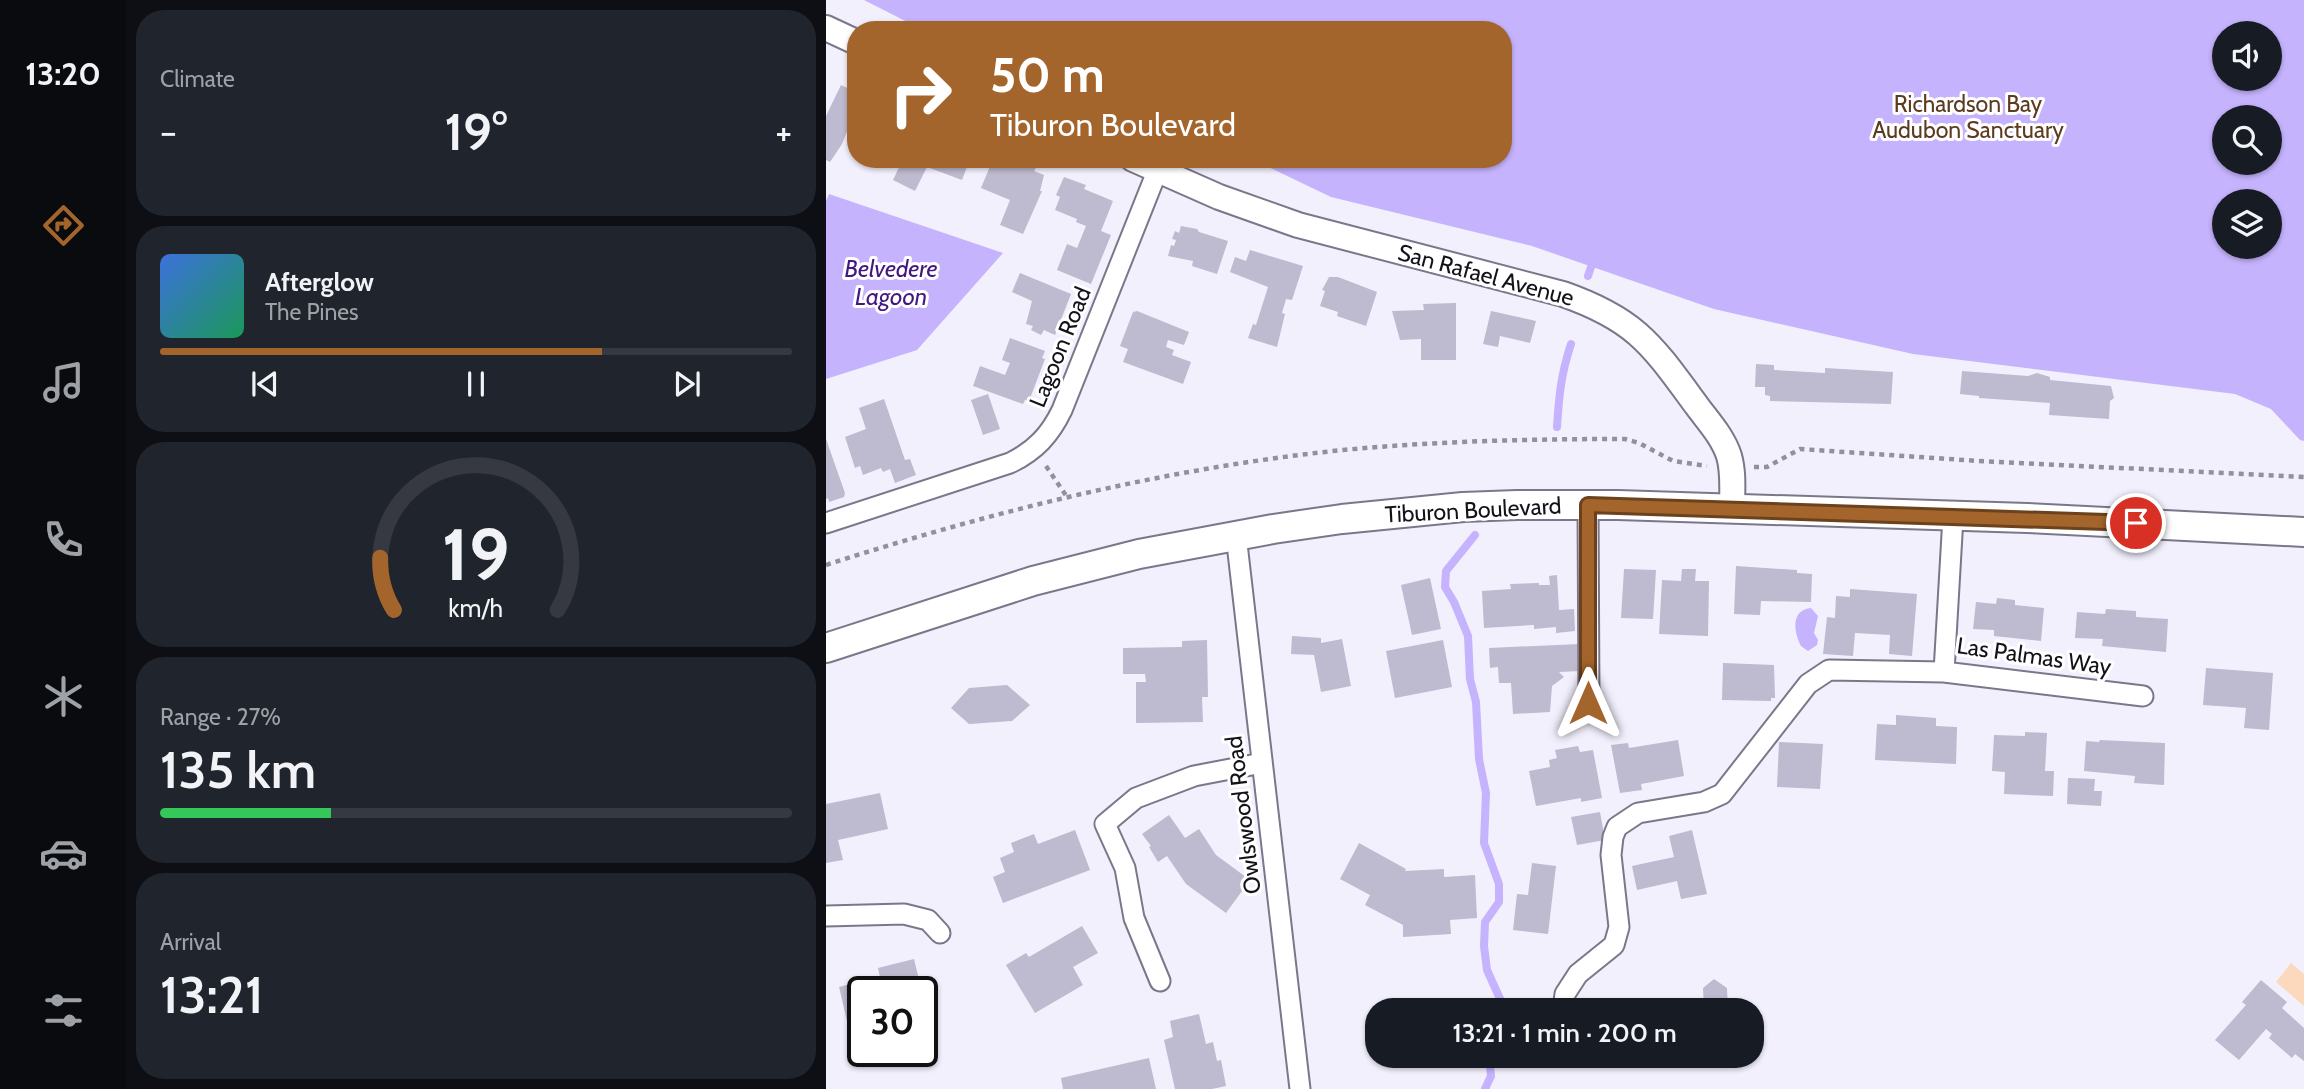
<!DOCTYPE html>
<html lang="en">
<head>
<meta charset="utf-8">
<style>
	body { margin:0; font-family:Cabin,sans-serif; background:#20242c; color:#f1f3f6; height:100vh; display:flex; flex-direction:column; font-size:26px; white-space:nowrap }
	* { box-sizing:border-box; margin:0 }
	p { font-size:23px; color:#9ea1a6 }
	.icon { flex:none; width:38px; height:38px; fill:none; stroke:currentColor; stroke-width:2; stroke-linecap:round; stroke-linejoin:round }
	.map { position:relative; flex:1; overflow:hidden }
	.panel { display:flex; flex-direction:column; gap:10px; padding:10px; background:#0d0f14; width:700px }
	.panel>* { flex:none }
	.hud { position:absolute; left:21px; top:21px; width:665px; height:147px; border-radius:28px; box-shadow:0 2px 5px #0004; background:#a4652c; color:#fff; overflow:hidden }
	.buttons { position:absolute; left:1386px; top:21px; display:grid; gap:14px }
	.buttons a { display:grid; place-items:center; width:70px; height:70px; border-radius:50%; background:#171b24; box-shadow:0 2px 5px #0004; font-size:35px }
	.speed { position:absolute; left:21px; top:976px; display:flex; gap:14px; font-size:35px; font-weight:700; text-align:center }
	.speed>* { display:grid; place-content:center; width:91px; height:91px; border-radius:50%; background:#171b24; box-shadow:0 2px 5px #0004; line-height:1 }
	.speed .limit { border:4px solid #111; border-radius:10px; background:#fff; color:#111 }
	.pin { position:absolute; display:grid; place-items:center; width:60px; height:60px; color:#fff; margin:-30px; border:4px solid #fff; border-radius:50%; box-shadow:0 2px 7px #0007 }
	.me { position:absolute; width:77px; margin:-38px; rotate:0deg; stroke-linejoin:round; filter:drop-shadow(0 0 5px #0008) }
	.turn { display:flex; align-items:center; gap:24px; height:147px; padding:0 28px; font-size:32px }
	.turn .icon { width:91px; height:91px; stroke-width:2.5 }
	.turn b { display:block; font-size:49px; line-height:60px }
	.big { font-size:52px; font-weight:600; line-height:1.1 }
	.panel .card { flex:1; display:flex; flex-direction:column; justify-content:center; gap:10px; min-width:0; padding:0 24px; border-radius:28px; background:#20242c }
	.panel .dial { align-items:center; gap:0 }
	.dial svg { height:182px; overflow:visible; fill:none; stroke:#363941; stroke-width:7; stroke-linecap:round; text-anchor:middle }
	.dial text { fill:#f1f3f6; stroke:none }
	.song { display:flex; align-items:center; gap:21px }
	.cover { width:84px; height:84px; border-radius:10px; background:linear-gradient(135deg,hsl(220 70% 55%),hsl(150 70% 35%)) }
	.played { height:7px; border-radius:4px; background:linear-gradient(90deg,#a4652c 70%,#363941 70%) }
	.keys { display:flex; justify-content:space-around; direction:ltr }
	.heat { display:flex; justify-content:space-between; align-items:center; font-size:38px; direction:ltr }
	.charge { height:10px; border-radius:5px; background:linear-gradient(90deg,#34c759 27%,#363941 0) }
	.trip { position:absolute; left:539px; top:998px; width:399px; height:70px; border-radius:28px; background:#171b24; box-shadow:0 2px 5px #0004; font-weight:600; line-height:70px; text-align:center }
	main { display:flex; flex:1; min-height:0 }
	.tabs { display:flex; flex-direction:column; width:126px; justify-content:space-around; align-items:center; background:#090b0e; color:#9ea1a6 }
	.tabs .icon { width:49px; height:49px }
	.tabs .current { color:#a4652c }
	.tabs b { font-size:32px; color:#f1f3f6 }
	.map>svg:first-child { display:block }
	.green { fill:#fcd8bd }
	.water { fill:#c5b3fd; fill-rule:evenodd }
	.lines { fill:none; stroke-linecap:round; stroke-linejoin:round }
	.stream { stroke:#c5b3fd; stroke-width:8 }
	.building { fill:#bebacf }
	.minor-casing { stroke:#7b778a; stroke-width:23 }
	.tertiary-casing { stroke:#7b778a; stroke-width:28 }
	.secondary-casing { stroke:#7b778a; stroke-width:32 }
	.path { stroke:#92909b; stroke-width:4.5; stroke-dasharray:5 5; stroke-linecap:butt }
	.minor { stroke:#fff; stroke-width:19 }
	.tertiary { stroke:#fff; stroke-width:24 }
	.secondary { stroke:#fff; stroke-width:28 }
	.route-casing { stroke:#6b421d; stroke-width:18 }
	.route { stroke:#a4652c; stroke-width:12 }
	.labels { text-anchor:middle; stroke-width:6; stroke-linejoin:round; paint-order:stroke }
	.park-label { font-size:23px; fill:#5c3b1e; stroke:#fff }
	.street-label { font-size:23px; fill:#141219; stroke:#fff }
	.water-label { font-size:24px; font-style:italic; fill:#421880; stroke:#fff }
</style>
</head>
<body>
<main>
<nav class="tabs">
<b>13:20</b>
<svg class="icon current" aria-label="directions" viewBox="0 0 24 24"><path d="M12 3l9 9-9 9-9-9zM9 14v-3h6M13 9l2 2-2 2"/></svg>
<svg class="icon" aria-label="music" viewBox="0 0 24 24"><path d="M9 18V5l10-2v13"/><circle cx="6" cy="18" r="3"/><circle cx="16" cy="16" r="3"/></svg>
<svg class="icon" aria-label="phone" viewBox="0 0 24 24"><path d="M5 4h4l2 5-3 2q2 4 5 5l2-3 5 2v4C11 20 4 13 5 4z"/></svg>
<svg class="icon" aria-label="climate" viewBox="0 0 24 24"><path d="M12 3v18M4 7l16 10M4 17L20 7"/></svg>
<svg class="icon" aria-label="car" viewBox="0 0 24 24"><path d="M5 17H2v-5l4-1 3-4h7l3 4 3 1v5h-3M9 17h6M6 11h13"/><circle cx="7" cy="17" r="2"/><circle cx="17" cy="17" r="2"/></svg>
<svg class="icon" aria-label="filters" viewBox="0 0 24 24"><path d="M4 7h16M4 17h16"/><circle cx="9" cy="7" r="2"/><circle cx="15" cy="17" r="2"/></svg>
</nav>
<section class="panel">
<div class="card"><p>Climate</p>
<div class="heat"><a>−</a><b class="big">19°</b><a>+</a></div>
</div>
<div class="card">
<div class="song"><i class="cover"></i><div><b>Afterglow</b><p>The Pines</p></div></div>
<div class="played"></div>
<div class="keys"><svg class="icon" aria-label="previous" viewBox="0 0 24 24"><path d="M18 5L8 12l10 7zM5 5v14"/></svg><svg class="icon" aria-label="pause" viewBox="0 0 24 24"><path d="M8 5v14M16 5v14"/></svg><svg class="icon" aria-label="next" viewBox="0 0 24 24"><path d="M6 5l10 7-10 7zM19 5v14"/></svg></div>
</div>
<div class="card dial"><svg viewBox="0 0 100 80">
<path d="M14 69A42 42 0 1 1 86 69"/>
<path d="M14 69A42 42 0 0 1 8 46" stroke="#a4652c"/>
<text x="50" y="56" font-size="32" font-weight="700">19</text>
<text x="50" y="72" font-size="11">km/h</text>
</svg></div>
<div class="card"><p>Range · 27%</p><b class="big">135 km</b><div class="charge"></div></div>
<div class="card"><p>Arrival</p><b class="big">13:21</b></div>
</section>
<div class="map">
<svg width="1478" height="1089" viewBox="0 0 1478 1089">
	<rect width="100%" height="100%" fill="#f2f0fd"/>
	<path class="green" d="M1465,963L1478,974V1006L1450,982Z"/>
	<path class="water" d="M38,0H1478V441L1474,440L1445,409L1409,394L1087,354L888,309L706,246L505,197L426,159H677V30H97ZM1398,33H1444V79H1398ZM1398,117H1444V163H1398ZM1398,201H1444V247H1398Z
		M3,194L177,253L91,350L0,379V201Z
		M985,608L992,616L988,633L992,640L991,645L982,651L975,646C968,633 964,610 985,608Z"/>
	<g class="lines">
		<path class="stream" d="M762,276L765,267
			M731,427C733,396 735,374 745,344
			M649,535L620,571L619,587L628,602L642,636L644,679L650,702L653,759L660,793L658,843L673,884V902L659,922L658,946L661,970L675,1001V1010
			M659,1089L665,1076L663,1055"/>
	</g>
	<path class="building" d="M15,85L30,92V134L26,132L28,127L24,124L16,144L4,162L0,160V116Z
		M77,159H144L136,180L101,167L89,191L67,180Z
		M167,159H194L198,161L197,163L210,168L208,171L218,175L214,191H216L197,234L174,225L184,200L155,188Z
		M238,177L260,185L258,189L287,201L275,231L285,235L265,284L231,270L241,244L251,248L260,226L250,222L251,219L229,210L234,197L230,195Z
		M355,226L371,229L373,232L402,241L391,274L366,266L367,261L342,256L345,245L348,246L350,240L346,239L349,231L353,233Z
		M424,250L477,266L466,300L460,299L456,313L459,314L451,347L422,338L427,324L430,325L442,287L404,272L409,257L420,261Z
		M194,273L245,294L229,335L218,330L215,335L205,330L207,326L200,324L206,301L186,292Z
		M503,277H512L551,292L540,326L511,316L512,312L494,306L499,291L496,290Z
		M630,303V360H595V339L574,340L566,311L598,310L597,304Z
		M311,311L363,332L358,345L342,340L340,347L348,350L346,355L365,362L357,384L297,362L302,349L294,346L307,312Z
		M665,311L710,321L704,343L674,336L672,347L657,344Z
		M184,338L219,351L216,358L219,359L203,401L199,400L197,404L147,386L154,366L179,375L184,363L176,360Z
		M930,364L948,365V370L999,373V368L1067,372L1065,404L944,401V396L939,395V387H929Z
		M1136,371L1202,376L1211,373L1224,377V380L1285,386L1288,398L1284,401L1283,419L1223,415L1224,403L1153,398V396L1134,394Z
		M162,394L174,429L157,435L145,400Z
		M58,399L79,460L84,459L90,475L69,483L64,469L57,472L55,468L37,475L34,466L29,468L19,437L40,429L33,408Z
		M0,439L19,493L18,497L3,502L2,498L0,499Z
		M910,566L971,570V573L986,574L985,602L935,601L934,615L908,614Z
		M798,569L830,570L827,619L795,618Z
		M856,569H870L869,581H883L882,636L833,634L836,580L855,581Z
		M731,575L733,610L748,609L749,631L730,633V627L708,629V625L658,628L656,591L685,589L684,584L713,583V585H724L723,576Z
		M604,578L615,629L586,635L575,585Z
		M1024,589L1091,594L1086,656L1063,654L1064,635L1029,633L1027,656L997,654L1001,617L1009,618L1010,596L1024,597Z
		M1171,598L1189,600V605L1218,608L1215,641L1168,636V630L1147,629L1150,602L1170,604Z
		M1280,609L1310,611V617L1342,619L1340,652L1276,646L1277,639L1249,638L1251,612L1279,614Z
		M466,636L495,638V643L516,639L525,686L495,692L488,655L465,654Z
		M381,640L382,697H376L377,722L310,723V682H320L319,674H297V648L356,647V641Z
		M617,640L626,687L569,698L560,651Z
		M754,644L755,671L733,672L738,677L726,686L724,712L687,714L685,683H673L672,667L664,668L663,648Z
		M897,663L948,665L949,698H945V701L896,700Z
		M1380,668L1447,673L1443,730L1418,728L1420,708L1377,705Z
		M181,685L204,705L186,721L143,724L125,708L143,688Z
		M1070,715L1110,718V726L1131,727L1130,764L1049,760L1051,724L1070,725Z
		M1199,732L1221,733L1219,771H1228L1227,796L1178,794L1179,772L1166,771L1168,735L1199,736Z
		M852,740L858,776L815,784L816,790L794,793L785,745L802,743L803,748Z
		M1274,740L1339,743L1338,785L1308,783L1309,776L1258,771L1260,741L1273,742Z
		M953,742L997,744L994,789L951,787Z
		M752,746L754,752L767,750L776,798L755,802V798L710,806L703,771L724,767L723,760L731,758L729,750Z
		M1242,778L1269,779L1268,791H1276L1275,806L1241,804Z
		M54,793L62,829L12,840L17,860L0,863V804Z
		M774,812L779,840L751,845L745,817Z
		M343,815L359,838L373,829L390,855L424,880L400,913L360,884L341,856L332,862L323,847L325,846L316,834Z
		M249,830L264,870L177,903L167,877L179,872L174,858L188,852L185,843L208,834L212,844Z
		M866,830L881,894L855,899L851,881L811,890L806,866L848,857L843,836Z
		M533,843L580,869L579,871L618,869V877L649,875L651,918L624,920L625,934L577,937V925L539,905L544,895L514,879Z
		M706,863L730,866L722,934L687,930L691,894L702,895Z
		M256,926L272,953L247,967L257,985L209,1013L180,965L200,953L203,957Z
		M88,959L96,992H37V1031L24,1034L13,987L44,979L46,990L56,987L52,968Z
		M888,979L901,988L902,1010H878L877,988Z
		M1435,980L1461,1002L1456,1008L1478,1028V1061L1469,1054L1466,1058L1443,1038L1446,1034L1440,1029L1413,1060L1389,1040L1420,1005L1416,1002Z
		M373,1014L380,1044L387,1042L391,1061L395,1060L400,1086L386,1089H349L338,1040L347,1037L344,1021Z
		M323,1058L330,1089H237L235,1078Z"/>
	<g class="lines">
		<defs>
			<path id="minor" d="M762,505L763,703
				M0,523L184,463C209,451 224,435 236,410L332,169
				M410,535L474,1089
				M1118,672L1127,517
				M0,916L78,914L102,920L114,933
				M334,981L308,918L299,868L279,824L310,798L368,776L436,763
				M737,1010L739,994L752,974L788,945L793,927L785,855L787,837L791,827L812,813L878,802L896,794L982,684L1003,670L1118,672L1317,696"/>
			<path id="tertiary" d="M0,28L30,42
				M307,159L393,197L472,225L737,294C811,320 826,345 871,406C882,421 897,437 903,456C908,473 906,492 906,510"/>
			<path id="secondary" d="M0,648L207,581L313,554L447,529L516,519L637,507L691,505H792L1201,518L1478,532"/>
		</defs>
		<use href="#minor" class="minor-casing"/>
		<use href="#tertiary" class="tertiary-casing"/>
		<use href="#secondary" class="secondary-casing"/>
		<path class="path" d="M220,466L241,497
			M928,467H941L974,449L1153,461L1478,477
			M0,565C168,511 341,468 517,450C611,441 705,439 799,439L813,443L847,461L881,466"/>
		<use href="#minor" class="minor"/>
		<use href="#tertiary" class="tertiary"/>
		<use href="#secondary" class="secondary"/>
	</g>
	<g class="lines">
		<defs>
			<path id="route" d="M762,703V505L1310,523"/>
		</defs>
		<use href="#route" class="route-casing"/>
		<use href="#route" class="route"/>
	</g>
	<g class="labels">
		<g class="park-label">
			<text x="1142" y="112">Richardson Bay<tspan x="1142" dy="26">Audubon Sanctuary</tspan></text>
		</g>
		<g class="street-label">
			<text transform="translate(660 275) rotate(15)" y="8">San Rafael Avenue</text>
			<text transform="translate(234 347) rotate(-68)" y="8">Lagoon Road</text>
			<text transform="translate(647 510) rotate(-3)" y="8">Tiburon Boulevard</text>
			<text transform="translate(1208 656) rotate(8)" y="8">Las Palmas Way</text>
			<text transform="translate(417 815) rotate(-97)" y="8">Owlswood Road</text>
		</g>
		<g class="water-label">
			<text x="65" y="277">Belvedere<tspan x="65" dy="28">Lagoon</tspan></text>
		</g>
	</g>
</svg>
<div class="buttons">
<a><svg class="icon" aria-label="sound" viewBox="0 0 24 24"><path d="M4 9h4l5-4v14l-5-4H4zM17 9q2 3 0 6"/></svg></a>
<a><svg class="icon" aria-label="search" viewBox="0 0 24 24"><circle cx="10" cy="10" r="6"/><path d="M15 15l6 6"/></svg></a>
<a><svg class="icon" aria-label="layers" viewBox="0 0 24 24"><path d="M12 4l9 5-9 5-9-5zM3 14l9 5 9-5"/></svg></a>
</div>
<div class="speed"><div class="limit">30</div></div>
<div class="pin" style="left:1310px;top:523px;background:#d93025"><svg class="icon" aria-label="arrive" viewBox="0 0 24 24"><path d="M6 21V4h12l-3 4 3 4H6"/></svg></div>
<svg class="me" style="left:762px;top:703px" viewBox="-20 -20 40 40"><path d="M0-17L14 15 0 8-14 15z" fill="#a4652c" stroke="#fff" stroke-width="4"/></svg>
<div class="trip">13:21 · 1 min · 200 m</div>
<div class="hud">
<div class="turn"><svg class="icon" aria-label="right" viewBox="0 0 24 24"><path d="M7 20v-9h11M14 6l5 5-5 5"/></svg><div><b>50 m</b>Tiburon Boulevard</div></div>
</div>
</div>
</main>
</body>
</html>
